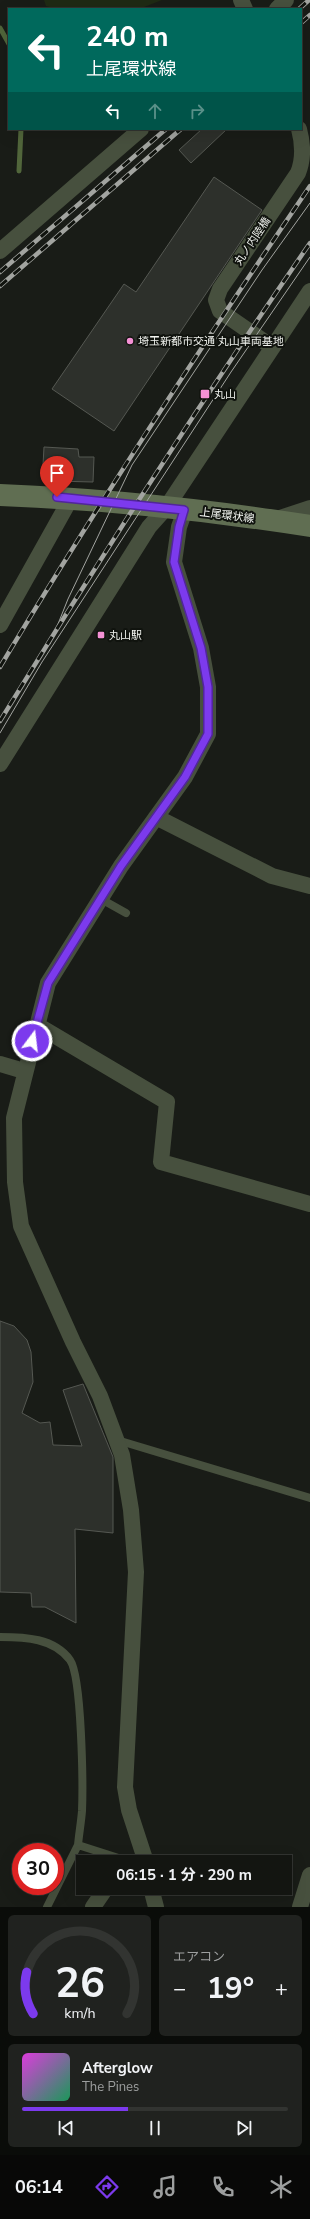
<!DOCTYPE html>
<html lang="ja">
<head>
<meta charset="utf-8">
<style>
	body { margin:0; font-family:"Nunito Sans","Noto Sans JP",sans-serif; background:#20221f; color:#f1f3f6; height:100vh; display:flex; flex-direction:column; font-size:15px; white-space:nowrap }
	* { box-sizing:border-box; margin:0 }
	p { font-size:13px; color:#9d9f9f }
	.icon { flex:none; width:22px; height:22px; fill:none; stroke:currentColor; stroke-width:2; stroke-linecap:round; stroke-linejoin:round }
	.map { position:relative; height:1907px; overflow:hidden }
	.drawer { display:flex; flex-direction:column; gap:8px; padding:8px; background:#0a0c09; flex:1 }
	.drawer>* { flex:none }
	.hud { position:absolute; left:8px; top:8px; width:294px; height:122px; border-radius:0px; box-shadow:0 4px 16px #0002,0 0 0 1px #323431; background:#00695c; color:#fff; overflow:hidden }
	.speed { position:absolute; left:12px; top:1843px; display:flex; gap:8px; font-size:20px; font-weight:700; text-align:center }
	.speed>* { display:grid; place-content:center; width:52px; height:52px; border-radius:50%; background:#131511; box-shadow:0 4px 16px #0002,0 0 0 1px #323431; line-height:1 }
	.speed .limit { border:6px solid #d22; background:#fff; color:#111 }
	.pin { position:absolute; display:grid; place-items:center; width:34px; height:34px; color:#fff; margin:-41px -17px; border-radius:50% 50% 50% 0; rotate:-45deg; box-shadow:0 0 4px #0007 }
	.pin .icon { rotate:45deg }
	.me { position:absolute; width:44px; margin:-22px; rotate:15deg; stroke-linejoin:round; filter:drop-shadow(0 0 3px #0008) }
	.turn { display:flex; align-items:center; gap:14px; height:84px; padding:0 12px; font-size:18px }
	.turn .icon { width:52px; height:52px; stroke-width:2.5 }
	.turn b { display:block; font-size:28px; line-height:34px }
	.lanes { display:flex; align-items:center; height:38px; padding:0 12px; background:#0003; justify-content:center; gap:20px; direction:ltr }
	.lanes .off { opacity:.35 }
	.big { font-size:30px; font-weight:700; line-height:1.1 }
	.drawer .tile { flex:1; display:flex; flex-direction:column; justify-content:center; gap:6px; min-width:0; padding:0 14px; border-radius:6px; background:#20221f }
	.drawer .dial { align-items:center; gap:0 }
	.dial svg { height:104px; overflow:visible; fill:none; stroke:#323431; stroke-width:7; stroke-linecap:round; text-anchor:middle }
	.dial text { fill:#f1f3f6; stroke:none }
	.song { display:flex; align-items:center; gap:12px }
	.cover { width:48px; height:48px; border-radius:6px; background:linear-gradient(135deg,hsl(300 70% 55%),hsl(150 70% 35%)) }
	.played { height:4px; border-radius:2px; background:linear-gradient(90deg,#7c3aed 40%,#323431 40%) }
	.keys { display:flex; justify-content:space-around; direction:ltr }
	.heat { display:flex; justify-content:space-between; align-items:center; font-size:22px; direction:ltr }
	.drawer .tiles { flex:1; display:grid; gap:8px; grid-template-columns:1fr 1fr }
	.tile:last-child { grid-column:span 2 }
	.trip { position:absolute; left:76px; top:1855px; width:216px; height:40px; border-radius:0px; background:#131511; box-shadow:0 4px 16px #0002,0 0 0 1px #323431; font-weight:700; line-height:40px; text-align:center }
	.tab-bar { display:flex; height:64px; justify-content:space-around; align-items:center; background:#080807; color:#9d9f9f }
	.tab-bar .icon { width:28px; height:28px }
	.tab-bar .current { color:#7c3aed }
	.tab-bar b { font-size:18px; color:#f1f3f6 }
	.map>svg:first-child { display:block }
	.green { fill:#1f2a14 }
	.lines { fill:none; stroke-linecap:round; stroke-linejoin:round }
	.stream { stroke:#51663b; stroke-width:5 }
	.building { fill:#2d302b; stroke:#555852 }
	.lane { stroke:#47503e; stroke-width:8 }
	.street { stroke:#47503e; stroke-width:16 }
	.secondary { stroke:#606e52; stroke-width:22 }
	.tram { stroke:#a2a4a0; stroke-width:1 }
	.rail-casing { stroke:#a2a4a0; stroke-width:4.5 }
	.rail { stroke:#10130e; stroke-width:3; stroke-dasharray:9; stroke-linecap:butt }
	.route-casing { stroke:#51269a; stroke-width:10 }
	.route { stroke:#7c3aed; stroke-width:7 }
	.poi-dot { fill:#f491d4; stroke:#10130e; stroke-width:1.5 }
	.labels { text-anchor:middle; stroke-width:4; stroke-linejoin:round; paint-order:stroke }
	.street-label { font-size:11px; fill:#f1f3ef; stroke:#10130e }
	.poi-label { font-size:11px; fill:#f1f3ef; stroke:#10130e; text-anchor:start }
</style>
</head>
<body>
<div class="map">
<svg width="310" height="1907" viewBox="0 0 310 1907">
	<rect width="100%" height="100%" fill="#191c17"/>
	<path class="green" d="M44,0H162L139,9H56L46,6Z"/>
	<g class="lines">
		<path class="stream" d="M0,28L9,44
			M19,171L21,129"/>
	</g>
	<path class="building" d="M202,129H227L191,163L179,150Z
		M214,177L262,210L114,431L52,389L124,284L136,292Z
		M44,447L78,449L79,457H94L93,482L53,481V465H43Z
		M0,1321L14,1326L27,1340L31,1352L33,1382L22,1413L40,1423L50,1422L53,1445L82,1446L63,1390L83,1384L113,1457V1533L75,1529L76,1623L45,1607H32L31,1593L0,1592Z"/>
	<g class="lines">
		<path class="lane" d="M101,899L126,913
			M117,1440L310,1498
			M0,1637C25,1637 54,1638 70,1660C82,1677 83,1786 82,1811C81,1823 79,1834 78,1845
			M47,1907L78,1845L131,1862"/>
		<path class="street" d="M241,0L245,9
			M277,9L286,0
			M0,251L141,129
			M272,347L220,311L216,300L220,289L298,173C304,158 303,144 299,129
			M274,520L310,508
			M0,625L71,498
			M0,764L149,527L166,508L310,291
			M156,817L272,876L310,886
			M37,1025L167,1102L161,1162L310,1204
			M0,1064L24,1071
			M146,1862L129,1810L125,1787L136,1572L131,1510L122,1455L100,1396L73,1342L21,1226L15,1182L14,1118L48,983L121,866L185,777L208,734V687L201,648L174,562L179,527L185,510
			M151,1888L156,1907
			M93,1907L106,1888
			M300,1907L310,1875"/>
		<path class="secondary" d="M0,495C104,499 208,510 310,526"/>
		<path class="tram" d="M50,644L68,599L132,465L262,270L310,203
			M0,733L42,662L231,372L310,257"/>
		<defs>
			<path id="rail" d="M299,9L309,0
				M301,23L310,15
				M0,272L166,129
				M0,286L181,129
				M0,667C98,503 203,344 310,186
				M0,721C99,559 202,400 310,243"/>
		</defs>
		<use href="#rail" class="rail-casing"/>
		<use href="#rail" class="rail"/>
	</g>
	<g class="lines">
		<defs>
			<path id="route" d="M32,1041L48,983L121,866L185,777L208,734V687L201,648L174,562L179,527L184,510L57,497"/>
		</defs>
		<use href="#route" class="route-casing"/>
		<use href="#route" class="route"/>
	</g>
	<g class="poi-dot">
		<circle cx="130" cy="341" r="4"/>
		<rect x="200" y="389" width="10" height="10" rx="2"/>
		<rect x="97" y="631" width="8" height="8" rx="2"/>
	</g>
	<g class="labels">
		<g class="street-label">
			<text transform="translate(252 241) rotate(-56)" y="4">丸ノ内陸橋</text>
			<text transform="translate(227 515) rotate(7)" y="4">上尾環状線</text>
		</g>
		<g class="poi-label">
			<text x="138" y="345">埼玉新都市交通 丸山車両基地</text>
			<text x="214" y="398">丸山</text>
			<text x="109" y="639">丸山駅</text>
		</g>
	</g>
</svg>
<div class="speed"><div class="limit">30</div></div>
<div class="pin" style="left:57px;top:497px;background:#d93025"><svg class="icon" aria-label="arrive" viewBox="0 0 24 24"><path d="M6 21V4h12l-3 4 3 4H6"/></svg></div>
<svg class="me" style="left:32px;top:1041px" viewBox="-20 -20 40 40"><circle r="17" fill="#7c3aed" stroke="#fff" stroke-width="3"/><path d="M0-11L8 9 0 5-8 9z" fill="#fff"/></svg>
<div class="trip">06:15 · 1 分 · 290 m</div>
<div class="hud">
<div class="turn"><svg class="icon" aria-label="left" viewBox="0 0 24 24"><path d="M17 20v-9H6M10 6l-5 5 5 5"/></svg><div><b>240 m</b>上尾環状線</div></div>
<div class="lanes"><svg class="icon" aria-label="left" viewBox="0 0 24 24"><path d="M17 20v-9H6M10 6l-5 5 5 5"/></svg><svg class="icon off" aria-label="ahead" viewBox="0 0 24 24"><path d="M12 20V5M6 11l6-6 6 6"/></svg><svg class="icon off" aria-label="right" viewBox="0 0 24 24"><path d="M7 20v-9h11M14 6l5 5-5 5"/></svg></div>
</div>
</div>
<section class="drawer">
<div class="tiles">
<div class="tile dial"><svg viewBox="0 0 100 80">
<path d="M14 69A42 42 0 1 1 86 69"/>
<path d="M14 69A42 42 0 0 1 9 37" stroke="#7c3aed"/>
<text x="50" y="56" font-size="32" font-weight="700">26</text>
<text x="50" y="72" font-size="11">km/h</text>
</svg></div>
<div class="tile"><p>エアコン</p>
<div class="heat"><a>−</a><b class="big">19°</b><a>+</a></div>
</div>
<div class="tile">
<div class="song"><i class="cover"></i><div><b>Afterglow</b><p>The Pines</p></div></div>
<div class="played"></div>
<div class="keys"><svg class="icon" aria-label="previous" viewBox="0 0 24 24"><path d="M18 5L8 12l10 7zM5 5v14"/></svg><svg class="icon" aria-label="pause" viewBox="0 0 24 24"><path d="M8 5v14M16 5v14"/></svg><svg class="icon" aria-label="next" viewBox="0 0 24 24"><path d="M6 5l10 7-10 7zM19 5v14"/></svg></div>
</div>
</div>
</section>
<nav class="tab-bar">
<b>06:14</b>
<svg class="icon current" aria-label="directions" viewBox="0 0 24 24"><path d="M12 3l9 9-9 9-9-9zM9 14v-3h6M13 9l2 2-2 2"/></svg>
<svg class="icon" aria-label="music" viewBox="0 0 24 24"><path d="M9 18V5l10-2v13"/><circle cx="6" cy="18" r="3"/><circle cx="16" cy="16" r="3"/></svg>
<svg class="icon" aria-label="phone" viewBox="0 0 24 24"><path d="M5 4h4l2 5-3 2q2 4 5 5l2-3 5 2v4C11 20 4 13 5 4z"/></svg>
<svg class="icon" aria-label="climate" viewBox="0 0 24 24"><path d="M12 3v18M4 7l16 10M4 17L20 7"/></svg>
</nav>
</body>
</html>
